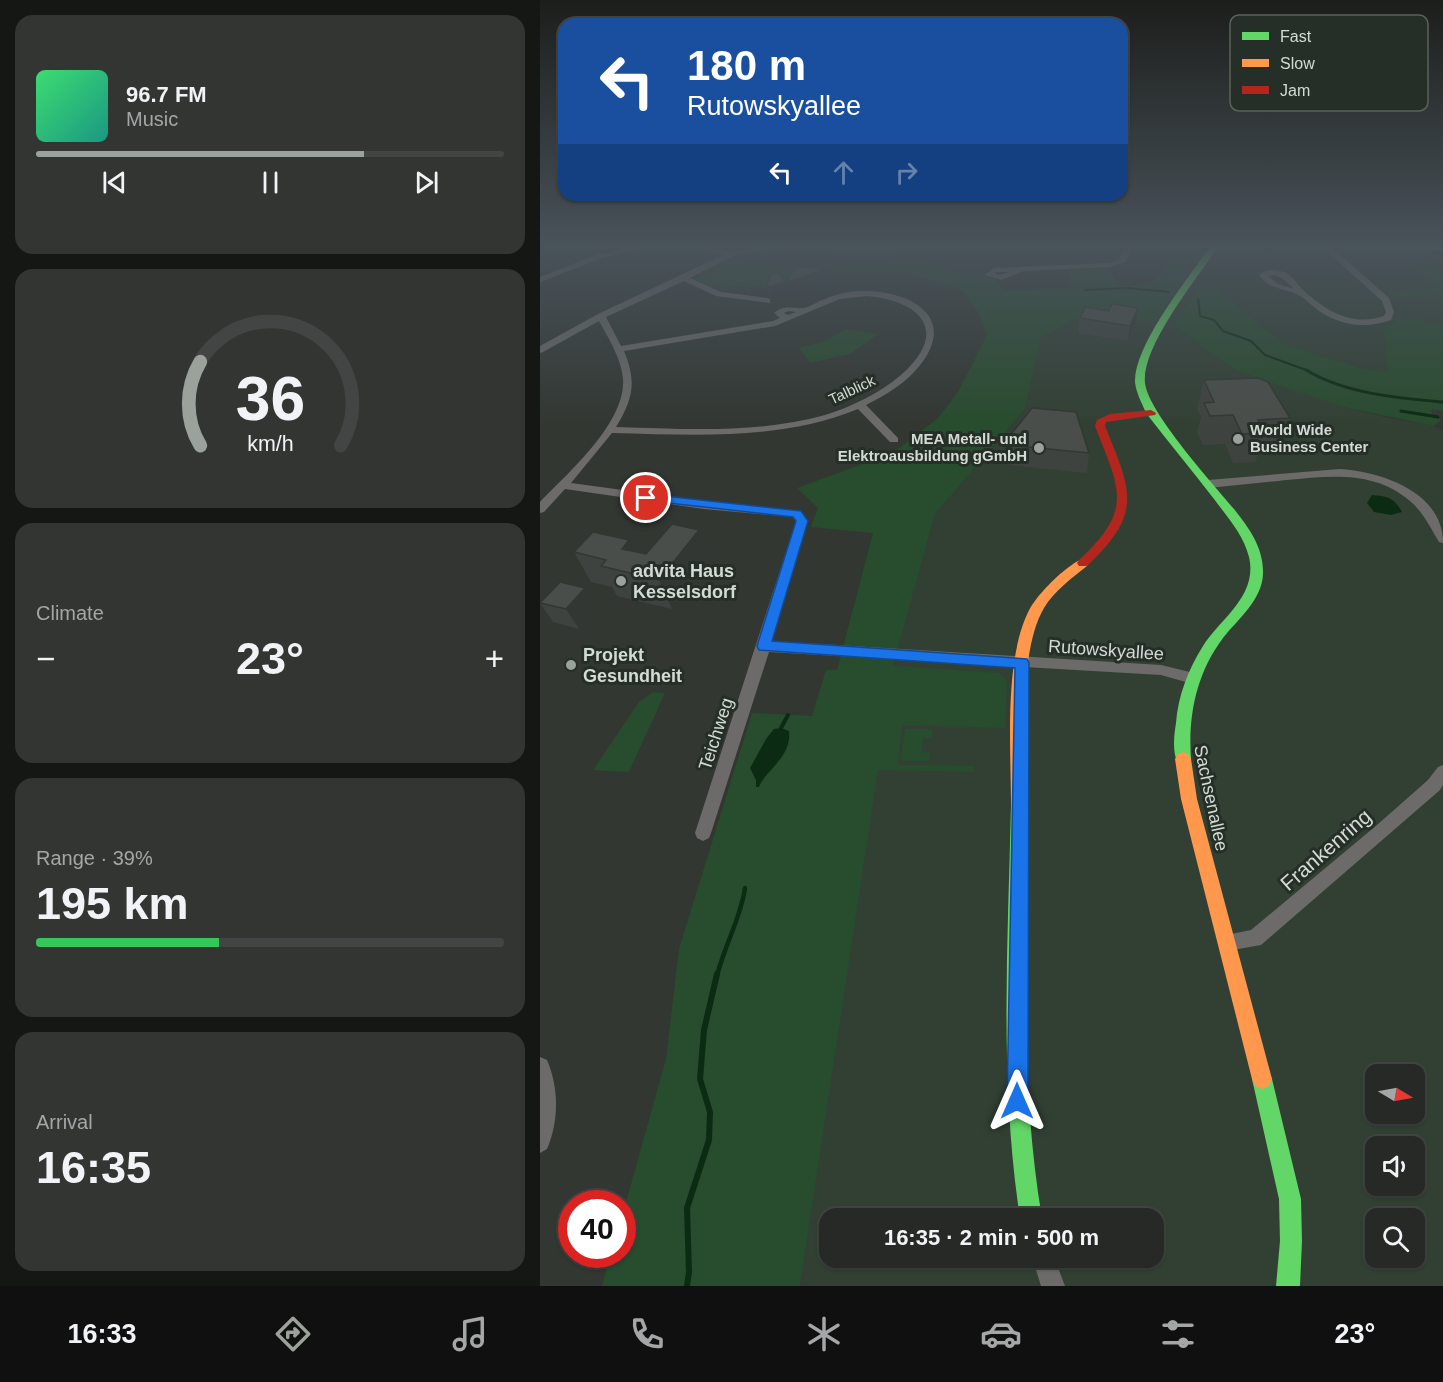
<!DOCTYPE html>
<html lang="en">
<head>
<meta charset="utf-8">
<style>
	body { margin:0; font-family:Arial,sans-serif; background:#323532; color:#f1f3f6; height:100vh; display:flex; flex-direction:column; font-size:22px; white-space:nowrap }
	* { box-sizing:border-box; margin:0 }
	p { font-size:20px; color:#a4a6a7 }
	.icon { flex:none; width:33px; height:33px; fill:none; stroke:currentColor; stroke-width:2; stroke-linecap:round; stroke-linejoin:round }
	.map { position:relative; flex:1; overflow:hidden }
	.panel { display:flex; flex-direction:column; gap:15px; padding:15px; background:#151715; width:540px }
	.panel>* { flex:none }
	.top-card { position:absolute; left:18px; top:18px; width:570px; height:183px; border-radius:18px; box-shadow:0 2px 4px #0004,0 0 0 2px #424543; background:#1a4fa0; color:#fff; overflow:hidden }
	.needle { width:39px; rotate:100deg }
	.fabs { position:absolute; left:825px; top:1064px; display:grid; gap:12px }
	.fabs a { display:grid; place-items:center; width:60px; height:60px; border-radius:12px; background:#262926; box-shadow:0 2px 4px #0004,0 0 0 2px #424543; font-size:30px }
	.speed { position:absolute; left:18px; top:1190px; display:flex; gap:12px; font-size:30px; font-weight:700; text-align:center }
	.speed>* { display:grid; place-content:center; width:78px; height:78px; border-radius:50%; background:#262926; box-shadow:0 2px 4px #0004,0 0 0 2px #424543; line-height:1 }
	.speed .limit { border:9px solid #d22; background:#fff; color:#111 }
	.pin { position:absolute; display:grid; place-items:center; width:51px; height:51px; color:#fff; margin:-26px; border:3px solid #fff; border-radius:50%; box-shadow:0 2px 6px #0007 }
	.me { position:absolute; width:66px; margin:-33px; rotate:0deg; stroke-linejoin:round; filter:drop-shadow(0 0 4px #0008) }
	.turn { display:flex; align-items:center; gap:21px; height:126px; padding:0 30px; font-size:27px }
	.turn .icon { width:78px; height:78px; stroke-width:2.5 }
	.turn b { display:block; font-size:42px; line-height:51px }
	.lanes { display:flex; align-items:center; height:57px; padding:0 30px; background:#0003; justify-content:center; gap:30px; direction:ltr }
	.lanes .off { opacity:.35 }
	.big { font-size:45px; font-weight:700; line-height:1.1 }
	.panel .card { flex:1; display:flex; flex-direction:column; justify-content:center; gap:9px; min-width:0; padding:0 21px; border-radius:18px; background:#323532 }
	.panel .dial { align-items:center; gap:0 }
	.dial svg { height:156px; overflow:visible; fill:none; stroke:#424543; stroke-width:7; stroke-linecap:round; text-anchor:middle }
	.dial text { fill:#f1f3f6; stroke:none }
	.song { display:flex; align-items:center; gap:18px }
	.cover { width:72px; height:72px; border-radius:9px; background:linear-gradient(135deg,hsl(140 70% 55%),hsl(170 70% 35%)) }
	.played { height:6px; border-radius:3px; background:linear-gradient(90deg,#9ba29c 70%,#424543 70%) }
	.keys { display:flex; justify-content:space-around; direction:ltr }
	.heat { display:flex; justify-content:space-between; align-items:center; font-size:33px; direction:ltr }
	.charge { height:9px; border-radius:4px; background:linear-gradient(90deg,#34c759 39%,#424543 0) }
	.trip { position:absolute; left:279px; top:1208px; width:345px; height:60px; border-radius:18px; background:#262926; box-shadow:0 2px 4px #0004,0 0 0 2px #424543; font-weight:700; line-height:60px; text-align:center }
	.dock { display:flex; height:96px; justify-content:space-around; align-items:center; background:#0f100f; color:#a4a6a7 }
	.dock .icon { width:42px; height:42px }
	.dock .active { color:#9ba29c }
	.dock b { font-size:27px; color:#f1f3f6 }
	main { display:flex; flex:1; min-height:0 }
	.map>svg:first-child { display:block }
	.built { fill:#324034; fill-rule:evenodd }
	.green { fill:#284c2e }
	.water { fill:#0b2c13 }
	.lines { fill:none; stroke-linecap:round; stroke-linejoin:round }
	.stream-far4 { stroke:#0b2c13; stroke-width:2 }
	.stream-far3 { stroke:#0b2c13; stroke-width:3 }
	.stream-far2 { stroke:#0b2c13; stroke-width:4 }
	.stream-far1 { stroke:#0b2c13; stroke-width:4.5 }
	.stream { stroke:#0b2c13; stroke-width:6 }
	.street { fill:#6c6b6a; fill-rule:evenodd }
	.fast { fill:#63d668; fill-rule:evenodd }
	.slow { fill:#ff974d; fill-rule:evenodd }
	.jam { fill:#b3261e; fill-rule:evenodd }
	.wall { fill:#3f4340 }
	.shaded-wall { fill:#333734 }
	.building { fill:#494e4a; stroke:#333734; stroke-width:1.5 }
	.route { fill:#1a73e8; stroke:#114b97; stroke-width:1.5 }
	.poi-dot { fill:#9ba29c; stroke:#262f27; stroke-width:2 }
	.labels { text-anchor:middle; stroke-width:6; stroke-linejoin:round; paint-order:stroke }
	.far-street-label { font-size:15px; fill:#d4dbd5; stroke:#262f27 }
	.far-poi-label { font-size:15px; font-weight:bold; fill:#d4dbd5; stroke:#262f27; text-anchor:start }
	.poi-label { font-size:18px; font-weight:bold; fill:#d4dbd5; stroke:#262f27; text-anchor:start }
	.street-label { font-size:18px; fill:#d4dbd5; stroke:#262f27 }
	.near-street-label { font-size:21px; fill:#d4dbd5; stroke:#262f27 }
	.key { fill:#262f27; stroke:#5a635b; stroke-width:1.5 }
	.key-label { font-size:16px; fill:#d4dbd5 }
</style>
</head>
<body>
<main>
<section class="panel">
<div class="card">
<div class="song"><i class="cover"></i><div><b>96.7 FM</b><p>Music</p></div></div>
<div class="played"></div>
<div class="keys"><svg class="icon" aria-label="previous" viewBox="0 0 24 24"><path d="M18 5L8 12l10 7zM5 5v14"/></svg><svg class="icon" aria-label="pause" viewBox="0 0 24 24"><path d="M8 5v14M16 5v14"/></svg><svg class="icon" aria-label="next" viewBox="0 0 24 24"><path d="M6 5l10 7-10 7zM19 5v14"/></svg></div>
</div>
<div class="card dial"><svg viewBox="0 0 100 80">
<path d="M14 69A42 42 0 1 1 86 69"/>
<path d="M14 69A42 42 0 0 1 14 26" stroke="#9ba29c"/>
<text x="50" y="56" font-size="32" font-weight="700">36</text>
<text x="50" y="72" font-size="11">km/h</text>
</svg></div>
<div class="card"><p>Climate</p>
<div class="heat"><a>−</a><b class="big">23°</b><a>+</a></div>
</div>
<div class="card"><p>Range · 39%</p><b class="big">195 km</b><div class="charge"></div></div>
<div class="card"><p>Arrival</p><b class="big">16:35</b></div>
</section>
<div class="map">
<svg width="903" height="1286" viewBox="0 0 903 1286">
	<rect width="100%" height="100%" fill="#323732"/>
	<path class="built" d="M666,244H875L899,246L903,258V333L848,373L821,368L744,344L675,288L661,285L654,294L804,407L848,418L888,424L903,430V1286H260L354,660L395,514L485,409L501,338L541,315L568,314L654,259ZM836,1074H874V1113H836ZM836,1146H874V1185H836ZM290,1218H614V1257H290ZM836,1218H874V1257H836Z"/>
	<path class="green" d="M631,244H666L615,322L568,314L541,315L501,338L485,409L395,514L353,666L459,673L467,681L465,728L362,725L358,765L434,766V772L338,770L260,1286H62L71,1254H82L83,1213L126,1059L139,949L212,713L272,716L286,670H297L333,533L271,527L278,508L257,488L353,453L398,418L418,392L447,335L438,312L423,291L367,272H291L293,266L378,261L422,273H445L447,277L455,279L463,291L532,287L528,270L567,268L579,285C606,288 622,283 632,255L629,248Z
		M190,261L251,270L288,265V269L282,279L234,288L212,286L208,290H205L206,287L191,286L185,289L175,284L168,287L158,281L157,278Z
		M894,263L903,280V295L853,298L848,292L885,289L891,290L890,288H896L873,264Z
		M661,284L675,288L744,344L821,368L848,372L844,327L853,324L860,316L867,319H878L877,316H879L885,323L903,324V411L892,409L891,416L901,420L894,426L804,407L695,370L634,326Z
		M307,329L338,334L310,354L270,363L259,348L283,342Z
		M113,692L125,693L89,772L53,770L99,702Z
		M365,729H392V738H383L382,752L390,753L389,761H361Z"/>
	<path class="water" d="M832,495C847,496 855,498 862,512L851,515L834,512L827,503Z
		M241,728L249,731C252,758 225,770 219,787H216V780L210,768L226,739L234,729Z"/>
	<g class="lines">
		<path class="stream-far4" d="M545,290L587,288L629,292
			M658,299L660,316L674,320L683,331L711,341L725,355L769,371"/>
		<path class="stream-far3" d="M766,370C806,394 858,398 903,402
			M861,411L898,417"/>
		<path class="stream-far2" d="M241,728L248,715"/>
		<path class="stream-far1" d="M177,976C184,946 201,918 205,888"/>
		<path class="stream" d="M147,1286L149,1272L147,1208L169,1140L170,1112L160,1079L164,1030L177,974"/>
		<path class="street" d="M101,244H125L62,258L0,282V277L56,255Z
			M146,244H160L189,251L233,244H430L341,250L236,248L193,256L150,278L181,292L227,298L230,299V303L176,296L144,281L66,317L81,346L233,321L240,318L234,313C245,304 251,309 264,308C270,307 278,301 285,299C299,293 314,290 330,291C381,294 418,324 375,371C361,386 344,396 326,405L358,438V442H350L318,409C239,441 156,435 72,433L31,483L164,501L261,511L268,521L232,641L621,665L658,674L660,678L658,682L653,684L621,675L229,652L171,833L169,838L163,841L157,838L155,833L256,521L253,517L164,509L25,489L4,512L0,513V502C28,473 86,423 83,379C82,360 68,337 59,321L3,352L0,353V346L58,314L183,255ZM327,296C382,301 410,332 361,375C340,393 311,407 285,415C217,434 146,429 76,427C93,399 97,382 84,351L235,326L300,299ZM249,311L256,312L248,315L244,313Z
			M588,244H597L590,250L586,262L570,267L484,271L461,280L445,275L454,268L569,263L580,259L583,249ZM456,272H469L460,275L455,274Z
			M779,244H788L849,298L854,312L851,320C825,329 802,326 779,311C772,306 767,300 760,296C745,287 730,291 719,275C727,269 737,269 746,273C753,277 757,284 763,290C786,311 812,327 844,316L846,312L842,301ZM734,275L742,278L754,289L738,284L728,276Z
			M800,469C842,472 903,492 903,543L899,542C890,527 883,512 870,501C834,470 790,476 746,480C720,483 694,485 668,488L662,484L668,480Z
			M903,765V785L900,790L721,945L687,951L681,948L678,942L681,936L711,930L837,825L888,780L898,767Z
			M0,1057L7,1060C19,1088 19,1121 7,1149L0,1153Z
			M492,1257H514L525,1286H501Z"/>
		<path class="fast" d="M672,244H680C659,276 601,346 605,383C608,412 673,484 694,509C709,528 724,548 723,574C722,600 698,619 683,638C656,674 648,716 651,759L648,764L643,766L638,764C632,752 634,735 636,723C638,696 648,670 663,646C681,618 718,596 709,557C703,534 688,518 674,499C652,470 628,442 606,413C602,403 596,393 595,382C594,344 650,276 672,244Z
			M846,244L903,247V251L850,246Z
			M479,798L485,800L487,805C486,944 479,1080 502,1218H480C459,1080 468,943 471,805L473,800Z
			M722,1069L729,1072L732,1079L761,1199L762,1241L760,1286H736L740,1241L739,1199L712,1079L715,1072Z"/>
		<path class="slow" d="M543,559L549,563L547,566C532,578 514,591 504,608C477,654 486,752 487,805L485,810L479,812L473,810L471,805C471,749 463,653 492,605C500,593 510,583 520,574C527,569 535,561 543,559Z
			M643,752L648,754L651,759L657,799L732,1079L729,1086L722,1089L715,1086L712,1079L641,799L635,759L638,754Z"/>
		<path class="jam" d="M611,410L616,413L615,415L566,422L565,426C592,492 603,513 547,566H539L537,563L539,560C594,509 580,490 555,426L557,420L570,414Z"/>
	</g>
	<path class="wall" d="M285,268L288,282L265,291L232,301L230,297L227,283H245Z
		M598,308L596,322L588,341L538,333L540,318L569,311Z
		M664,380L750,418L740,447L720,448L715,462L693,463L685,444L663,445L657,432L661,417L657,409Z
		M469,445L549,453L547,473L469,465Z
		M159,530L171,559L132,609L77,596L72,587L51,582L34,552L95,551L106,554Z
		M45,588L57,608L39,629L13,622L0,603Z"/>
	<path class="shaded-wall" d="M285,268L288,282L265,291L232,301L229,287L262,278Z
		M598,308L596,322L588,341L590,326Z
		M159,530L171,559L132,609L119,580Z
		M89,540L104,570L82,549Z
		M45,588L57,608L39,629L26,609Z"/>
	<path class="building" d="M256,267L285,268L262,278L243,283L229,287L227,283L232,273L239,272L245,283Z
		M572,304L598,308L590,326L540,318L545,307L569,311Z
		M718,378L728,382L750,418L718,420L725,433L702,434L693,415L670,416L664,403L674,402L664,380Z
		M492,408L536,412L549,453L469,445L472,433Z
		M132,524L159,530L119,580L61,566L66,560L34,552L53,532L89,540L82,549L106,554Z
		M20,582L45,588L26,609L0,603Z"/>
	<linearGradient id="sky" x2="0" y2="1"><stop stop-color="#1c1e1c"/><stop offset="0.58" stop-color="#49535a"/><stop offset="1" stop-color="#49535a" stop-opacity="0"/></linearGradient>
	<rect width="903" height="424" fill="url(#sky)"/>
	<path class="route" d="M106,494L261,511L268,521L232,641L487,659L489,663L488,1101L485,1109L477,1112L470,1109L467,1101L475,668L219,650L217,646L256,521L253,517L102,500L101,498Z"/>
	<g class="poi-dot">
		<circle cx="698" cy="439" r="6"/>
		<circle cx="499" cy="448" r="6"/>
		<circle cx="81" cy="581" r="6"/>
		<circle cx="31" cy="665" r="6"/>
	</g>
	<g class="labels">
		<g class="far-street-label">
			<text transform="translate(312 390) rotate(-25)" y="5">Talblick</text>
		</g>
		<g class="far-poi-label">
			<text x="710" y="435">World Wide<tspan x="710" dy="17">Business Center</tspan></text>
			<text x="487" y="444" text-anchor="end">MEA Metall- und<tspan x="487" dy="17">Elektroausbildung gGmbH</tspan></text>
		</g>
		<g class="poi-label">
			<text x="93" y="577">advita Haus<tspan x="93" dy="21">Kesselsdorf</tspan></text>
			<text x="43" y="661">Projekt<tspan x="43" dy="21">Gesundheit</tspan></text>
		</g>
		<g class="street-label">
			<text transform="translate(566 650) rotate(4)" y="6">Rutowskyallee</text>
			<text transform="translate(176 734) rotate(-72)" y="6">Teichweg</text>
			<text transform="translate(671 798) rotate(78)" y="6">Sachsenallee</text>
		</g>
		<g class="near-street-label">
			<text transform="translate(786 850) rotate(-41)" y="7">Frankenring</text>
		</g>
	</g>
	<rect x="690" y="15" width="198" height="96" rx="9" class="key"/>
	<rect x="702" y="32" width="27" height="8" fill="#63d668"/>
	<rect x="702" y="59" width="27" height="8" fill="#ff974d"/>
	<rect x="702" y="86" width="27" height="8" fill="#b3261e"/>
	<g class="key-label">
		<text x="740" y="42">Fast</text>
		<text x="740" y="69">Slow</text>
		<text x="740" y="96">Jam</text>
	</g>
</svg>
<div class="fabs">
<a><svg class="needle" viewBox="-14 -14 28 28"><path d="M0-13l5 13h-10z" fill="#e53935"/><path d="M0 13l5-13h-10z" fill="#a4a6a7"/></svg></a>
<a><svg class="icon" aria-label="sound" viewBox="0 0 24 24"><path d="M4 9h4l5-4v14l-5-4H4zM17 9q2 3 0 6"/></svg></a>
<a><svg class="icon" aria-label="search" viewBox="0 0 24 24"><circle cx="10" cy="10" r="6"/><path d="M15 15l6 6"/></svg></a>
</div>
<div class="speed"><div class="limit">40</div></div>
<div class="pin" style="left:106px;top:498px;background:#d93025"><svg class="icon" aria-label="arrive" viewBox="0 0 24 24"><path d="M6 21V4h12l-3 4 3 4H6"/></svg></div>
<svg class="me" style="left:477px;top:1101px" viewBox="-20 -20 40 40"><path d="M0-17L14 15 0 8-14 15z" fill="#1a73e8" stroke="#fff" stroke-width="4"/></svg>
<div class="trip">16:35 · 2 min · 500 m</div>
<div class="top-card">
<div class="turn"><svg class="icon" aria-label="left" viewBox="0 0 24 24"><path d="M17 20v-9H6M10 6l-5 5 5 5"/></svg><div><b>180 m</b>Rutowskyallee</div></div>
<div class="lanes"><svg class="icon" aria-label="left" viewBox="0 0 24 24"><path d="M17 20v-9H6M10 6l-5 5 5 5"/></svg><svg class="icon off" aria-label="ahead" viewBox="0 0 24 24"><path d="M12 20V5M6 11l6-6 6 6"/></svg><svg class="icon off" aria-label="right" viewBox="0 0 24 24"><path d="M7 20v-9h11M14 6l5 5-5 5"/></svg></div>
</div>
</div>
</main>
<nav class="dock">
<b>16:33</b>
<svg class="icon active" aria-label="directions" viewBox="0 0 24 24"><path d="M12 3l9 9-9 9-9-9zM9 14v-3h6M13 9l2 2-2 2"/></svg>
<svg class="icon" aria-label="music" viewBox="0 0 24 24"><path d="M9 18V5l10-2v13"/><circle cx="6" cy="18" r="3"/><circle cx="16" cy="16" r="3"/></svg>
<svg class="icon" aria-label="phone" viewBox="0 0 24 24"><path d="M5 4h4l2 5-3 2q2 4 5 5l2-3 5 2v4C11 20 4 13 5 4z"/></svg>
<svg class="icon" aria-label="climate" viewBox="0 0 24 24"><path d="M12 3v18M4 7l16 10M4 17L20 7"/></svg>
<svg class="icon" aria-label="car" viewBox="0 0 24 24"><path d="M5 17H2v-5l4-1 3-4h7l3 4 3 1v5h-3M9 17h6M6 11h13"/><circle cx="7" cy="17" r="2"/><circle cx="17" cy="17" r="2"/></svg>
<svg class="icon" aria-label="filters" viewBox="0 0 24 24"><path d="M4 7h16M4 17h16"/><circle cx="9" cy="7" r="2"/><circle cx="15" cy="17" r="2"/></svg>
<b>23°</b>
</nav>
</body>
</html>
